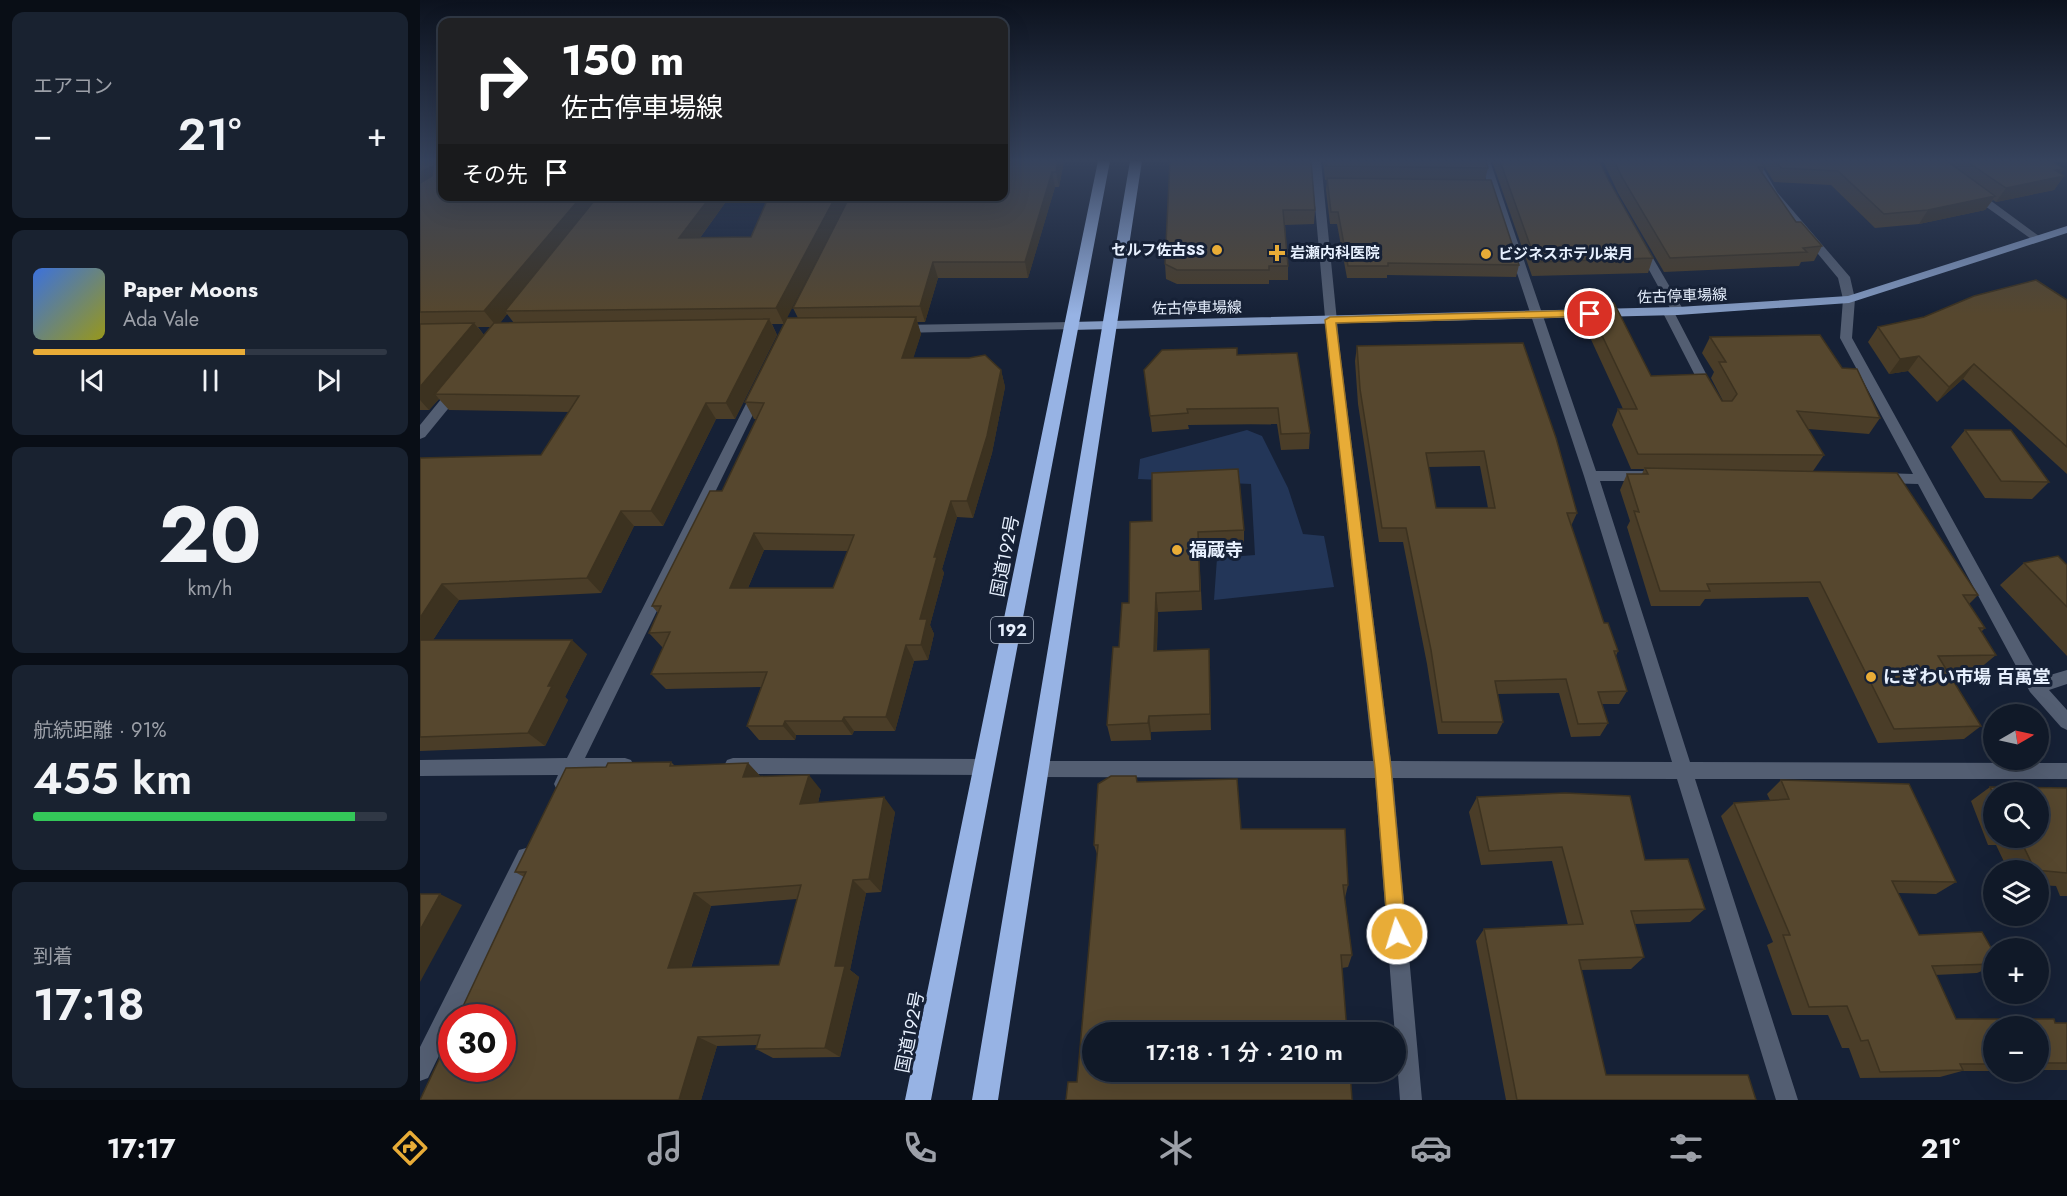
<!DOCTYPE html>
<html lang="ja">
<head>
<meta charset="utf-8">
<style>
	body { margin:0; font-family:Jost,"Noto Sans JP",sans-serif; background:#192230; color:#f1f3f6; height:100vh; display:flex; flex-direction:column; font-size:22px; white-space:nowrap }
	* { box-sizing:border-box; margin:0 }
	p { font-size:20px; color:#9ca0a8 }
	.icon { flex:none; width:33px; height:33px; fill:none; stroke:currentColor; stroke-width:2; stroke-linecap:round; stroke-linejoin:round }
	.map { position:relative; flex:1; overflow:hidden }
	.sheet { display:flex; flex-direction:column; gap:12px; padding:12px; background:#090e16; width:420px }
	.sheet>* { flex:none }
	.banner { position:absolute; left:18px; top:18px; width:570px; height:183px; border-radius:12px; box-shadow:0 6px 24px #0002,0 0 0 2px #303845; background:#202124; color:#fff; overflow:hidden }
	.needle { width:39px; rotate:81deg }
	.tools { position:absolute; left:1563px; top:704px; display:grid; gap:12px }
	.tools a { display:grid; place-items:center; width:66px; height:66px; border-radius:50%; background:#101928; box-shadow:0 6px 24px #0002,0 0 0 2px #303845; font-size:30px }
	.speed { position:absolute; left:18px; top:1004px; display:flex; gap:12px; font-size:30px; font-weight:700; text-align:center }
	.speed>* { display:grid; place-content:center; width:78px; height:78px; border-radius:50%; background:#101928; box-shadow:0 6px 24px #0002,0 0 0 2px #303845; line-height:1 }
	.speed .limit { border:9px solid #d22; background:#fff; color:#111 }
	.pin { position:absolute; display:grid; place-items:center; width:51px; height:51px; color:#fff; margin:-26px; border:3px solid #fff; border-radius:50%; box-shadow:0 2px 6px #0007 }
	.me { position:absolute; width:66px; margin:-33px; rotate:355deg; stroke-linejoin:round; filter:drop-shadow(0 0 4px #0008) }
	.turn { display:flex; align-items:center; gap:21px; height:126px; padding:0 24px; font-size:27px }
	.turn .icon { width:78px; height:78px; stroke-width:2.5 }
	.turn b { display:block; font-size:42px; line-height:51px }
	.then { display:flex; align-items:center; height:57px; padding:0 24px; background:#0003; gap:12px; font-size:22px }
	.big { font-size:45px; font-weight:600; line-height:1.1 }
	.sheet .card { flex:1; display:flex; flex-direction:column; justify-content:center; gap:9px; min-width:0; padding:0 21px; border-radius:12px; background:#192230 }
	.sheet .dial { align-items:center; gap:0 }
	.dial b { font-size:78px; line-height:1 }
	.song { display:flex; align-items:center; gap:18px }
	.cover { width:72px; height:72px; border-radius:9px; background:linear-gradient(135deg,hsl(220 70% 55%),hsl(60 70% 35%)) }
	.played { height:6px; border-radius:3px; background:linear-gradient(90deg,#e8ac37 60%,#303845 60%) }
	.keys { display:flex; justify-content:space-around; direction:ltr }
	.heat { display:flex; justify-content:space-between; align-items:center; font-size:33px; direction:ltr }
	.charge { height:9px; border-radius:4px; background:linear-gradient(90deg,#34c759 91%,#303845 0) }
	.trip { position:absolute; left:662px; top:1022px; width:324px; height:60px; border-radius:30px; background:#101928; box-shadow:0 6px 24px #0002,0 0 0 2px #303845; font-weight:600; line-height:60px; text-align:center }
	.tabs { display:flex; height:96px; justify-content:space-around; align-items:center; background:#060a10; color:#9ca0a8 }
	.tabs .icon { width:42px; height:42px }
	.tabs .current { color:#e8ac37 }
	.tabs b { font-size:27px; color:#f1f3f6 }
	main { display:flex; flex:1; min-height:0 }
	.map>svg:first-child { display:block }
	.green { fill:#233658 }
	.lines { fill:none; stroke-linecap:round; stroke-linejoin:round }
	.minor { fill:#535e72; fill-rule:evenodd }
	.major { fill:#849bc3; fill-rule:evenodd }
	.highway { fill:#97b3e4; fill-rule:evenodd }
	.wall { fill:#4a3d28; fill-rule:evenodd }
	.shaded-wall { fill:#3c3220 }
	.building { fill:#56472e; stroke:#3c3220; stroke-width:1.5; fill-rule:evenodd }
	.route { fill:#e8ac37; stroke:#977024; stroke-width:1.5 }
	.poi-dot { fill:#e8ac37; stroke:#162136; stroke-width:2 }
	.labels { text-anchor:middle; stroke-width:6; stroke-linejoin:round; paint-order:stroke }
	.far-poi-label { font-size:15px; font-weight:bold; fill:#e7f0fe; stroke:#162136; text-anchor:start }
	.far-street-label { font-size:15px; fill:#e7f0fe; stroke:#162136 }
	.shield { fill:#162136; stroke:#a8b2c2; stroke-width:1.5 }
	.shield-label { font-size:16px; font-weight:bold; fill:#e7f0fe }
	.poi-label { font-size:18px; font-weight:bold; fill:#e7f0fe; stroke:#162136; text-anchor:start }
	.street-label { font-size:18px; fill:#e7f0fe; stroke:#162136 }
</style>
</head>
<body>
<main>
<section class="sheet">
<div class="card"><p>エアコン</p>
<div class="heat"><a>−</a><b class="big">21°</b><a>+</a></div>
</div>
<div class="card">
<div class="song"><i class="cover"></i><div><b>Paper Moons</b><p>Ada Vale</p></div></div>
<div class="played"></div>
<div class="keys"><svg class="icon" aria-label="previous" viewBox="0 0 24 24"><path d="M18 5L8 12l10 7zM5 5v14"/></svg><svg class="icon" aria-label="pause" viewBox="0 0 24 24"><path d="M8 5v14M16 5v14"/></svg><svg class="icon" aria-label="next" viewBox="0 0 24 24"><path d="M6 5l10 7-10 7zM19 5v14"/></svg></div>
</div>
<div class="card dial"><b>20</b><p>km/h</p></div>
<div class="card"><p>航続距離 · 91%</p><b class="big">455 km</b><div class="charge"></div></div>
<div class="card"><p>到着</p><b class="big">17:18</b></div>
</section>
<div class="map">
<svg width="1647" height="1100" viewBox="0 0 1647 1100">
	<rect width="100%" height="100%" fill="#162136"/>
	<path class="green" d="M827,430L842,436L868,488L883,534L904,536L914,587L794,600L797,558L835,555L831,484L718,479L720,459Z"/>
	<g class="lines">
		<path class="minor" d="M891,161H901L920,351L971,761L1252,762L1164,476L1060,161H1070L1176,471H1225L1232,476L1225,481H1180L1270,762L1647,763V779H1275L1378,1100H1356L1257,779L973,778L1002,1100H980L955,778L620,777L614,775L611,769L614,763L620,761H953L908,351Z
			M1329,161H1339L1357,192L1430,277L1435,299L1432,338L1620,678L1647,670V684L1629,690L1647,710V730L1641,727L1610,692L1498,484L1462,483L1455,478L1462,473L1493,474L1420,338L1423,299L1418,278L1349,195Z
			M1551,192H1559L1623,239L1614,241L1551,196Z
			M1222,245L1227,248L1264,311L1255,314L1295,391L1294,394L1289,395L1283,391L1242,311L1250,308L1217,248Z
			M651,322L657,326L655,329L480,333L474,329L480,325Z
			M36,386L42,390L41,393L5,437L0,439V425L31,387Z
			M338,388L344,392L165,758H205L211,760L214,766L211,772L205,774L157,775L149,790L143,792L137,790L134,784L138,775L0,776V760L147,758L332,392Z
			M313,758L565,759L571,761L574,767L571,773L565,775L313,774L307,772L304,766L307,760Z
			M106,848L113,850L116,857L113,864L38,1017H32V1029L8,1078L0,1081V1047L99,850Z"/>
		<path class="major" d="M1647,226V233L1429,303L1258,315L651,330L645,326L651,322L1258,307L1428,296Z"/>
		<path class="highway" d="M678,161H690L511,1100H485Z
			M710,161H722L578,1100H552Z"/>
	</g>
	<path class="wall" d="M0,161L22,196H310L280,238L331,237L364,324H352L357,335L315,419H296L243,526H214L181,593L39,600L13,640L167,654L145,697L148,700L125,746L0,751V458L121,455L149,412L29,410L19,399L9,410H0ZM87,314L94,323H80ZM58,327H71L64,335Z
		M584,161H644L639,187H635L608,278H518L505,322H497L501,334L493,358L581,370L585,387L572,453L553,518L537,517L522,569L524,573L510,625L514,634L508,660L494,661L475,731H434L432,735H376L375,740H339L327,726L341,687L246,689L231,674L243,648L229,633L238,613L232,606L302,491L336,419H334L325,402L378,318L373,308ZM344,550L428,551L413,588H328Z
		M750,161L895,210L894,224L865,225L868,266V280H849V284H757L746,279L745,264Z
		M903,161H1066L1068,168L1065,180L1099,265L1096,277L967,275V278H927L917,224H910L906,190L907,180H905Z
		M1072,161H1179L1189,181L1233,258L1228,273L1112,276Z
		M1183,161H1341L1345,167L1342,173L1376,222L1402,246L1394,261L1381,262L1379,266L1244,272L1198,193Z
		M1341,161H1634V162L1644,169L1640,174L1644,176L1634,190L1576,202L1573,200L1565,210L1499,224L1455,228L1411,185L1354,182Z
		M1647,300V474L1543,379L1517,402L1488,371L1469,374L1448,342L1458,327Z
		M1167,304L1231,376L1302,401H1303L1291,378L1294,372L1282,353L1290,337L1422,368L1460,418L1449,434L1388,429L1404,455L1393,471L1558,595L1549,604L1565,628L1561,632L1576,655L1559,669L1527,670L1561,726L1544,739L1458,743L1388,597L1285,599L1280,606H1231L1207,527L1210,521L1200,490L1207,474H1222L1224,469H1211L1192,425L1198,409H1203L1162,320Z
		M937,346L1157,513L1151,526L1184,623L1198,651L1196,656L1207,691L1199,704H1182L1188,723L1180,736L1151,737L1139,693L1077,694L1083,722L1077,734H1018L1007,664L983,542H959L938,404L935,361ZM1060,466L1068,508H1016L1008,467Z
		M817,355L890,433L889,449L861,450L857,424L768,425L769,429L732,432L724,370Z
		M1545,430L1629,482L1612,499L1565,498L1531,447Z
		M732,521L824,530V549L779,551L782,610L738,612L737,651L789,649L791,730L731,732V740L691,741L687,725L699,647L709,603Z
		M1604,563L1647,565V656L1580,585Z
		M251,762L255,766L328,763L340,776L401,790L398,803L475,812L461,892L446,893L430,970L439,977L420,1057L353,1058L336,1049L337,1045L297,1046L281,1100H0L104,877L95,872L186,767ZM377,899L359,965L271,968L291,906Z
		M1361,780L1536,882L1516,894L1478,893L1499,935L1574,953V966L1557,973L1515,975L1536,1019L1647,1023V1070H1618V1026H1574V1071H1542L1520,1077L1440,1078L1429,1048H1422L1408,1015H1372L1347,945L1353,942L1301,816L1314,803L1350,800L1347,794Z
		M718,782L821,829L928,885L925,898L932,955L928,967L922,968L677,854L674,845Z
		M1570,787L1647,788V896H1640L1636,886L1618,885V870H1588L1576,845H1568L1551,801ZM1574,792L1618,837H1574Z
		M1057,797L1225,860L1285,909L1270,922L1214,924L1224,957L1211,969L1161,970L1186,1075L1336,1100H1086L1056,941L1064,929L1148,925L1132,861L1061,865L1049,812Z"/>
	<path class="shaded-wall" d="M638,161H644L639,187L636,172Z
		M13,166L22,180L0,193V172Z
		M1644,169L1637,178L1644,176L1634,190L1576,202L1586,188L1635,170Z
		M632,172L635,187L608,278L605,262Z
		M162,196H185L85,311L87,314L77,327L64,311Z
		M291,196H310L268,254L259,238Z
		M416,196H430L364,324L356,308Z
		M1575,196L1565,210L1499,224L1508,210Z
		M513,262L518,278L505,322L500,306Z
		M496,317L501,334L488,375L482,358Z
		M349,319L357,335L315,419L306,403Z
		M54,323L67,339L15,394L19,399L9,410L0,400V387Z
		M1499,356L1488,371L1469,374L1480,359Z
		M1554,364L1543,379L1517,402L1529,387Z
		M581,370L585,387L572,453L553,518L547,501Z
		M286,403L296,419L243,526L231,511Z
		M531,501L537,517L522,569L524,573L510,625L514,634L508,660L501,645L500,619L514,557Z
		M201,511L214,526L181,593L167,578Z
		M334,533L344,550L321,604L310,588Z
		M22,584L39,600L4,654L0,651V618Z
		M736,593L738,612L736,668L734,651Z
		M152,640L167,654L145,697L148,700L125,746L108,733L128,686Z
		M486,645L494,661L475,731L466,717Z
		M789,649L790,667L791,730L790,714Z
		M729,716L731,732V740L728,723Z
		M424,717L434,731L432,735L422,721Z
		M365,721L376,735L375,740L363,726Z
		M328,763L342,778L323,777Z
		M389,775L401,790L394,819L380,804Z
		M464,797L475,812L461,892L449,879Z
		M433,880L446,893L430,970L439,977L420,1057L405,1048L415,966Z
		M274,893L291,906L267,979L248,968Z
		M20,894L42,905L0,982V930Z
		M278,1037L297,1046L281,1100H259Z"/>
	<path class="building" d="M0,161H22V196H162L64,311L0,312V183L12,176L13,166L0,172Z
		M584,161H638L636,172H632L605,262H513L500,306L373,308L430,196H584Z
		M750,161H891L895,210H863L868,266H849V270H757L745,264Z
		M905,161H1066L1068,168L906,166Z
		M1080,161H1179L1189,181L1233,258L1116,262Z
		M1194,161H1341L1345,167H1338L1376,222H1381L1402,246L1383,248L1387,252L1250,258L1203,179Z
		M1356,161H1527L1575,196L1508,210L1464,214L1418,171L1361,168Z
		M1546,161H1632L1644,169L1635,170L1644,176L1586,188Z
		M907,178L1071,180L1099,265L968,263V266H928L918,212H911Z
		M178,196H291L259,238L331,237L349,196H416L356,308L85,311Z
		M1616,280L1647,300V447L1554,364L1529,387L1499,356L1480,359L1458,327L1504,317L1554,296Z
		M1194,303L1231,376L1286,374L1302,401H1312L1317,394L1299,362H1306L1290,337L1400,335L1422,368L1437,369L1460,418L1377,411L1404,455L1218,454L1198,409H1217L1167,304Z
		M496,317L482,358H549L565,355L581,370L567,436L547,501H531L514,557H517L500,619H507L501,645H486L466,717H424L422,721H365L363,726H327L347,672L231,674L250,632L229,633L241,606H232L290,491H302L344,403L325,402L367,318ZM334,533L434,535L413,588H310Z
		M349,319L306,403H286L231,511H201L167,578L22,584L0,618V458L121,455L159,396L15,394L74,323Z
		M54,323L0,387V324Z
		M1103,343L1136,438L1157,513H1147L1184,623H1188L1198,651H1194L1207,691L1178,692L1188,723L1158,724L1146,679L1075,681L1083,722H1022L1011,650L986,528H962L940,389L937,346ZM1064,451L1075,508H1016L1006,453Z
		M817,348V355L877,353L890,433L861,434L858,408L767,409L768,413L730,416L724,370L742,350Z
		M1545,430H1591L1629,482L1581,481Z
		M1225,468L1477,473L1558,595H1543L1565,628H1559L1576,655L1518,656L1561,726L1474,729L1400,582L1287,584L1290,591H1240L1214,511L1219,512L1207,474H1228Z
		M818,469L824,530L778,532L780,591L736,593L734,651L789,649L790,714L729,716L728,723L687,725L693,647H699L702,603H709L710,522L732,521V473Z
		M1638,556L1647,565V607L1604,563Z
		M0,640H152L128,686H132L108,733L0,737Z
		M251,762L250,766L328,763L323,777L389,775L380,804L464,797L449,879L433,880L415,966H425L405,1048L336,1049L340,1035L278,1037L259,1100H0L32,1032V1068H82V1017H38L106,872H95L146,768L186,767L188,763ZM381,885L359,965L248,968L274,893Z
		M691,776H716L717,782L817,779L821,829H925L928,885H923L932,955H921L927,1032H672V1071H930L932,1100H646L648,1082H657L678,845H674L678,784Z
		M1361,780L1489,784L1536,882L1472,881L1499,935L1562,932L1574,953V964L1512,966L1536,1019H1634L1635,1023H1647V1063H1618V1026H1574V1064H1540L1543,1070L1460,1072L1448,1040L1441,1041L1427,1006L1389,1007L1363,935H1370L1314,803L1369,799Z
		M1570,787L1647,788V873L1615,870L1599,837H1618V792H1574V795Z
		M1145,793L1210,796L1225,860L1268,859L1285,909L1211,911L1224,957L1159,960L1186,1075H1328L1336,1100H1097L1064,929L1163,924L1142,847L1069,851L1057,797Z
		M0,894H20L0,930Z"/>
	<linearGradient id="sky" x2="0" y2="1"><stop stop-color="#0c121e"/><stop offset="0.51" stop-color="#36435d"/><stop offset="1" stop-color="#36435d" stop-opacity="0"/></linearGradient>
	<rect width="1647" height="315" fill="url(#sky)"/>
	<path class="route" d="M1170,310L1175,314L1174,316L916,323L971,768L986,934L983,941L977,943L970,941L968,934L955,768L905,320L910,317Z"/>
	<g class="poi-dot">
		<circle cx="797" cy="250" r="6"/>
		<path d="M854 244h6v6h6v6h-6v6h-6v-6h-6v-6h6z"/>
		<circle cx="1066" cy="254" r="6"/>
		<circle cx="757" cy="550" r="6"/>
		<circle cx="1451" cy="677" r="6"/>
	</g>
	<g class="labels">
		<g class="far-poi-label">
			<text x="785" y="255" text-anchor="end">セルフ佐古SS</text>
			<text x="870" y="258">岩瀬内科医院</text>
			<text x="1078" y="259">ビジネスホテル栄月</text>
		</g>
		<g class="far-street-label">
			<text transform="translate(1262 296) rotate(-2)" y="5">佐古停車場線</text>
			<text transform="translate(777 308) rotate(-1)" y="5">佐古停車場線</text>
		</g>
		<rect class="shield" x="571" y="617" width="42" height="26" rx="4.5"/>
		<g class="shield-label">
			<text x="592" y="636">192</text>
		</g>
		<g class="poi-label">
			<text x="769" y="556">福蔵寺</text>
			<text x="1463" y="683">にぎわい市場 百萬堂</text>
		</g>
		<g class="street-label">
			<text transform="translate(585 556) rotate(-79)" y="6">国道192号</text>
			<text transform="translate(490 1032) rotate(-79)" y="6">国道192号</text>
		</g>
	</g>
</svg>
<div class="tools">
<a><svg class="needle" viewBox="-14 -14 28 28"><path d="M0-13l5 13h-10z" fill="#e53935"/><path d="M0 13l5-13h-10z" fill="#9ca0a8"/></svg></a>
<a><svg class="icon" aria-label="search" viewBox="0 0 24 24"><circle cx="10" cy="10" r="6"/><path d="M15 15l6 6"/></svg></a>
<a><svg class="icon" aria-label="layers" viewBox="0 0 24 24"><path d="M12 4l9 5-9 5-9-5zM3 14l9 5 9-5"/></svg></a>
<a>+</a>
<a>−</a>
</div>
<div class="speed"><div class="limit">30</div></div>
<div class="pin" style="left:1170px;top:314px;background:#d93025"><svg class="icon" aria-label="arrive" viewBox="0 0 24 24"><path d="M6 21V4h12l-3 4 3 4H6"/></svg></div>
<svg class="me" style="left:977px;top:934px" viewBox="-20 -20 40 40"><circle r="17" fill="#e8ac37" stroke="#fff" stroke-width="3"/><path d="M0-11L8 9 0 5-8 9z" fill="#fff"/></svg>
<div class="trip">17:18 · 1 分 · 210 m</div>
<div class="banner">
<div class="turn"><svg class="icon" aria-label="right" viewBox="0 0 24 24"><path d="M7 20v-9h11M14 6l5 5-5 5"/></svg><div><b>150 m</b>佐古停車場線</div></div>
<div class="then">その先<svg class="icon" aria-label="arrive" viewBox="0 0 24 24"><path d="M6 21V4h12l-3 4 3 4H6"/></svg></div>
</div>
</div>
</main>
<nav class="tabs">
<b>17:17</b>
<svg class="icon current" aria-label="directions" viewBox="0 0 24 24"><path d="M12 3l9 9-9 9-9-9zM9 14v-3h6M13 9l2 2-2 2"/></svg>
<svg class="icon" aria-label="music" viewBox="0 0 24 24"><path d="M9 18V5l10-2v13"/><circle cx="6" cy="18" r="3"/><circle cx="16" cy="16" r="3"/></svg>
<svg class="icon" aria-label="phone" viewBox="0 0 24 24"><path d="M5 4h4l2 5-3 2q2 4 5 5l2-3 5 2v4C11 20 4 13 5 4z"/></svg>
<svg class="icon" aria-label="climate" viewBox="0 0 24 24"><path d="M12 3v18M4 7l16 10M4 17L20 7"/></svg>
<svg class="icon" aria-label="car" viewBox="0 0 24 24"><path d="M5 17H2v-5l4-1 3-4h7l3 4 3 1v5h-3M9 17h6M6 11h13"/><circle cx="7" cy="17" r="2"/><circle cx="17" cy="17" r="2"/></svg>
<svg class="icon" aria-label="filters" viewBox="0 0 24 24"><path d="M4 7h16M4 17h16"/><circle cx="9" cy="7" r="2"/><circle cx="15" cy="17" r="2"/></svg>
<b>21°</b>
</nav>
</body>
</html>
